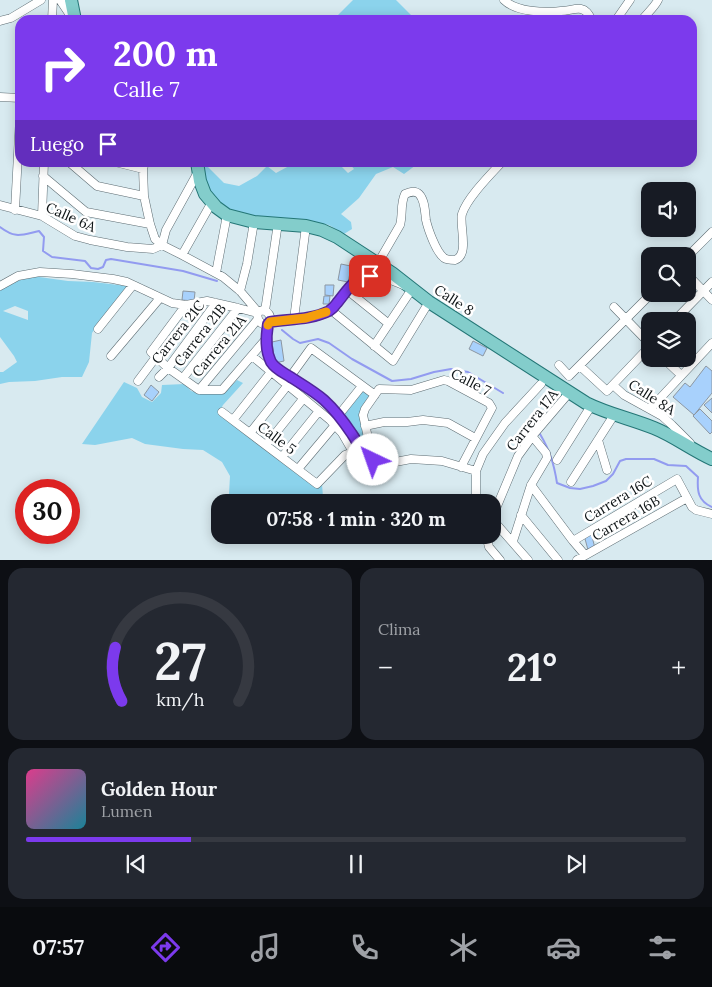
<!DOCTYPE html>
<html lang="es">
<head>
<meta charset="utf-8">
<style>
	body { margin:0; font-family:Lora,serif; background:#242831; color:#f1f3f6; height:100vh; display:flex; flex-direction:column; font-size:19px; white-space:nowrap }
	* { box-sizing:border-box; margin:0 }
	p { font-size:16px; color:#9ea1a6 }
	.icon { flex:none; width:28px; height:28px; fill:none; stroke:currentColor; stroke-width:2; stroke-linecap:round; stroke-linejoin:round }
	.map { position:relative; height:560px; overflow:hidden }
	.sheet { display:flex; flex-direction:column; gap:8px; padding:8px; background:#0d0f14; flex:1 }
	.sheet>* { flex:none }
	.hud { position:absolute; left:15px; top:15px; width:682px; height:152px; border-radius:15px; box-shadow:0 2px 12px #0003; background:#7c3aed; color:#fff; overflow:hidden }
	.controls { position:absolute; left:641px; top:182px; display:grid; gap:10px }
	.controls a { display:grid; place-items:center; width:55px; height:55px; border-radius:10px; background:#171b24; box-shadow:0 2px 12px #0003; font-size:25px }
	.speed { position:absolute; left:15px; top:479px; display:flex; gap:10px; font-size:25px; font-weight:700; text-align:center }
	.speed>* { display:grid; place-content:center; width:65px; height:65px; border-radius:50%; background:#171b24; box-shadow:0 2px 12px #0003; line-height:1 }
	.speed .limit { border:8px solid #d22; background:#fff; color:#111 }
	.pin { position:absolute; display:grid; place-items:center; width:42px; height:42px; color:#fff; margin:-21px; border-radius:10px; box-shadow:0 2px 8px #0006 }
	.me { position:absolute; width:55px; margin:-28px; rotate:318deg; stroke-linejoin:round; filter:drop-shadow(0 0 4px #0008) }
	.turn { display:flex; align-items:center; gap:18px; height:105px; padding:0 15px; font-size:22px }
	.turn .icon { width:65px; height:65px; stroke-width:2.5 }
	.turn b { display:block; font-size:35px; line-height:42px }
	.then { display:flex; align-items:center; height:48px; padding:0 15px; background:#0003; gap:10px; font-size:19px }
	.big { font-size:38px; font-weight:700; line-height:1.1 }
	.sheet .widget { flex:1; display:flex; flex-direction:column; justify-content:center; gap:8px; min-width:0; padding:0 18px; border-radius:15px; background:#242831 }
	.sheet .dial { align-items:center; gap:0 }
	.dial svg { height:130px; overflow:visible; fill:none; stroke:#363941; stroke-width:7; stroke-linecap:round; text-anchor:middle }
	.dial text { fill:#f1f3f6; stroke:none }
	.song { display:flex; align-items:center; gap:15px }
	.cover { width:60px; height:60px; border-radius:8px; background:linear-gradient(135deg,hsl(330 70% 55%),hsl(190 70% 35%)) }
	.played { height:5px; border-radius:2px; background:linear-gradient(90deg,#7c3aed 25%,#363941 25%) }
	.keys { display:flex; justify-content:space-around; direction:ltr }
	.heat { display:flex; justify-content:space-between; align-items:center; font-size:28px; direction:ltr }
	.sheet .tiles { flex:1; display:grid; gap:8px; grid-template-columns:1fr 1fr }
	.widget:last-child { grid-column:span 2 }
	.trip { position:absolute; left:211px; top:494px; width:290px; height:50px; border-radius:15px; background:#171b24; box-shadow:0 2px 12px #0003; font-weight:700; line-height:50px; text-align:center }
	.menu { display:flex; height:80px; justify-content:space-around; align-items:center; background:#090b0e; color:#9ea1a6 }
	.menu .icon { width:35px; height:35px }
	.menu .selected { color:#7c3aed }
	.menu b { font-size:22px; color:#f1f3f6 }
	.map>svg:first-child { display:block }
	.green { fill:#8bd3ec; fill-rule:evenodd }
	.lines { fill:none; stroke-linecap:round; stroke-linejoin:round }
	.stream { stroke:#929bf0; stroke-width:2 }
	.building { fill:#a8d1fc; stroke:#8c97a2 }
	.street-casing { stroke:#5e6d73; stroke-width:9 }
	.primary-casing { stroke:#247676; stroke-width:14 }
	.street { stroke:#fff; stroke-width:8 }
	.primary { stroke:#83cdcb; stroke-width:12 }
	.route-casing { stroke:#51269a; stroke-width:12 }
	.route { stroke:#7c3aed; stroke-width:9 }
	.slow { stroke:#f59e0b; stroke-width:9 }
	.labels { text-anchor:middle; stroke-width:5; stroke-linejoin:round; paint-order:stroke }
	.street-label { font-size:14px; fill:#0e1416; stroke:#fff }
</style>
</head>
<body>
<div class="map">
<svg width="712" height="560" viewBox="0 0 712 560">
	<rect width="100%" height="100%" fill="#d8eaf0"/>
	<path class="green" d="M353,0H396L413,17L414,20H333Z
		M200,163H204L224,183L239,186L257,176L267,166L276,173L289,166L291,163H338L348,173L354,169L349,163H417L416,165L404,174L393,167L376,174L359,198L341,214L351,222L352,229L344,234L329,225L303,220H274L231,214L209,191Z
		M32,276L68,281L93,282L127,286L126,289L98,324L92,333L89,362L82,377H62L35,381L9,382L0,384V372H3L17,362L14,356L0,337V290L17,281ZM15,306L28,311V320L3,311Z
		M237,380L243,383L223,405L218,414L315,487L322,484L323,497L321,502H225L229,494L230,476L222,462L203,450L183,449L145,444L132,438L95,445L82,444L124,382L137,388L142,397L152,402L161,393L162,385L185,384L191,391L202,394L223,392L229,388Z
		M364,383L374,392L363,410L369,449L348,429L343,409Z"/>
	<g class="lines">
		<path class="stream" d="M0,227C16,239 21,235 39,231L44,237L43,251L52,257L85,261L91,268L98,269L103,267L106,260L111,259L183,271L217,281
			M282,330L293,339L300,343L318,339L329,343L352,359L392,381L411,379L434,372L451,369L468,372L503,393
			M540,434C550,451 554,464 557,483L570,488L580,489L593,486L606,481L613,474L620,461L626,459H654L668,465L686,466L698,477C697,491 698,501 712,507"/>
	</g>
	<path class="building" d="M341,264L360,268L359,275L350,273L348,282L338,280Z
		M325,285H334L333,296L325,295Z
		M183,291L195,292L194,301L182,300Z
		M324,296H330L329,304H323Z
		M281,340L284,361L275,363L272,342Z
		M473,341L487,348L483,356L469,349Z
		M706,366L712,371V393L694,415L673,397L685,383L690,387Z
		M151,385L159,392L152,401L144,395Z
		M712,398V413L704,405Z
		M700,409L712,421V432L710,434L693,416Z
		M591,533L595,548L588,550L584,535Z"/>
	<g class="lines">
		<defs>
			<path id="street" d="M60,0L72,18
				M504,0C516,12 545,13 561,11C568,11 575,8 581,9C587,10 589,15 592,20
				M52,20L53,0
				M616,20L630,0
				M642,20C647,13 654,8 658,0
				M0,21L11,18L41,0
				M0,97L20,98
				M69,162L97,186L144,196
				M115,162L143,169
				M145,162L143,169L144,196L150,224L155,239L162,245L182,255L223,277L240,291L258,312
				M43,176L86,212L150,224
				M0,205L42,216L75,236L90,240L127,247L153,249L162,245
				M15,210L20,117
				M42,216L44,162
				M162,245L166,230L198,172
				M182,255L212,202
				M688,256L712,232
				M378,263L400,225C403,215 400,204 405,194C410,192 415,190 419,194C425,200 425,212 426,220C428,229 436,252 444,258C447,260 451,260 455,260C470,255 459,225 462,214C467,198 490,175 502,162
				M216,273L227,215
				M688,275L712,300
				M0,286L18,276L40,272L72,274L113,279L127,282L172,303L186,305L207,301L238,308L257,313
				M347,290L389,324
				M240,291L247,264L254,222
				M186,305L151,352L168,368L199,390H222L266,339
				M614,307L650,344
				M263,310C269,312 271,316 271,322L266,325C260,324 256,319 258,312Z
				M331,310L393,361L429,302
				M265,311L278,223
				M294,319L306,226
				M674,321L712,282
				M271,322C289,319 316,321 331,310C339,304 344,293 351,285C367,267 394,281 412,289L374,346
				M268,324L266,339L267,351L272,363L277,369L315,393L326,401L352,435L363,452L367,457L373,460L390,463L411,459L442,461L476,471
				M98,329L133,285
				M111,356L160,298
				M252,356L330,420L342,433L353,452
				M664,359L681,375
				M559,365L569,376L651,294
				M580,366L607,391L650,346
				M159,377L168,368L216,303
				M290,377L311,348L375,395
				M183,378L238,308
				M138,381L156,357
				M613,385L624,395L662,416L672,425L690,443
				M199,390L258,319
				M650,409L712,343
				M222,412L317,484L345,455L353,452H363
				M338,416L362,386
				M233,420L271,372
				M365,426L384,422H407L423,420L448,423L475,438
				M250,433L287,386
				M598,440L607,470
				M266,445L303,399
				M282,457L319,411
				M373,460L363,415L365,409L379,389L411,390L444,380L448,381L489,403L492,408L461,467
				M557,460L591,406
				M298,469L335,425
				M571,482L614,415
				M531,485L573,541L585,555
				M476,502V471L483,454L505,423L541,384
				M521,515L558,560
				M492,518L518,456L534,434L569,393
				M492,519L528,560
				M486,535L489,547L500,560
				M513,541L531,485L547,458L546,453L532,436
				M573,541L677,479L692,507L696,510L712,514
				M577,560L687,498"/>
			<path id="primary" d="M71,0L75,20
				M197,162L200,181L205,194L216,207L227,215L254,222L306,226L322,230L337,237L392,273L429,302L586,403C608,414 632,419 654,428C674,436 692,450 712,459"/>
		</defs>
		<use href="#street" class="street-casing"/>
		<use href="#primary" class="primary-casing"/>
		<use href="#street" class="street"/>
		<use href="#primary" class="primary"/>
	</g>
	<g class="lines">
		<defs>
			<path id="route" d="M370,276C352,279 348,290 337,303C335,306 332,309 329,311C311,320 290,319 270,322L268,324C266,337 265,350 271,362C276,370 285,373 292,378C303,385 315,392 324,400C335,410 344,422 352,434C359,444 362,455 373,460"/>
		</defs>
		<use href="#route" class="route-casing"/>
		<use href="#route" class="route"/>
		<path class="slow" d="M268,325L270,322L306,318L326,312"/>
	</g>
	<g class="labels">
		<g class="street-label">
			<text transform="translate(71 217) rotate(24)" y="5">Calle 6A</text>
			<text transform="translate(454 300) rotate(33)" y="5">Calle 8</text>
			<text transform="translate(178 332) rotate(-52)" y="5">Carrera 21C</text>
			<text transform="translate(200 335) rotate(-52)" y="5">Carrera 21B</text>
			<text transform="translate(219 346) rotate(-50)" y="5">Carrera 21A</text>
			<text transform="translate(471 382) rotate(27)" y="5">Calle 7</text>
			<text transform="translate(652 397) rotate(33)" y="5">Calle 8A</text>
			<text transform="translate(532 420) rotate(-52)" y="5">Carrera 17A</text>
			<text transform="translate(277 438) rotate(37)" y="5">Calle 5</text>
			<text transform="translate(618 499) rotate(-31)" y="5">Carrera 16C</text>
			<text transform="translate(626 518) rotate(-30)" y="5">Carrera 16B</text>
		</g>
	</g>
</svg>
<div class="controls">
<a><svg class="icon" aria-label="sound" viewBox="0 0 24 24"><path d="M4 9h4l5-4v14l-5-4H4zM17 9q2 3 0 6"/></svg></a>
<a><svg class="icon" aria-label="search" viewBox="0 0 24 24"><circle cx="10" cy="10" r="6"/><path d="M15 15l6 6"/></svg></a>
<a><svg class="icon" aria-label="layers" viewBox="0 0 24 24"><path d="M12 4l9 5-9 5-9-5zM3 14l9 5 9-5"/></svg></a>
</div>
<div class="speed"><div class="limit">30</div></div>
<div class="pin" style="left:370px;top:276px;background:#d93025"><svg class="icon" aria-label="arrive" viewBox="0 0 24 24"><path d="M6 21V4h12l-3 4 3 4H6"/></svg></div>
<svg class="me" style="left:373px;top:460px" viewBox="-20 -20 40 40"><circle r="19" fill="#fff"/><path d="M0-13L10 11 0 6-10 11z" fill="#7c3aed"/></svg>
<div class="trip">07:58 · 1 min · 320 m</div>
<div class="hud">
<div class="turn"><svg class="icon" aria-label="right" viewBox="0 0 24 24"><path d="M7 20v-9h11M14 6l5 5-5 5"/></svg><div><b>200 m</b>Calle 7</div></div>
<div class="then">Luego<svg class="icon" aria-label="arrive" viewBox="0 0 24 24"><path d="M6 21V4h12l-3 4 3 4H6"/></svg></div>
</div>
</div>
<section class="sheet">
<div class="tiles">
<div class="widget dial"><svg viewBox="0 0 100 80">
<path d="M14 69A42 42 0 1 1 86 69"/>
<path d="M14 69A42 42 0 0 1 10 36" stroke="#7c3aed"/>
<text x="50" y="56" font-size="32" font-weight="700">27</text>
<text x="50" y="72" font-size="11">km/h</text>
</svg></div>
<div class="widget"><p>Clima</p>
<div class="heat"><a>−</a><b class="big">21°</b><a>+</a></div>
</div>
<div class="widget">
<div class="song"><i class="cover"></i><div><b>Golden Hour</b><p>Lumen</p></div></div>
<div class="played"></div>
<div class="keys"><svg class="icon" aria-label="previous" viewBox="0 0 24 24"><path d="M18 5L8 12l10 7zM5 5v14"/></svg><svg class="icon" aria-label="pause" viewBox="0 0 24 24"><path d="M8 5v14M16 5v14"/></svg><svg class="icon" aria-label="next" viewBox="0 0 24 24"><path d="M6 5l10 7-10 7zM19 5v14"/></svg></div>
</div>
</div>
</section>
<nav class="menu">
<b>07:57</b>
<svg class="icon selected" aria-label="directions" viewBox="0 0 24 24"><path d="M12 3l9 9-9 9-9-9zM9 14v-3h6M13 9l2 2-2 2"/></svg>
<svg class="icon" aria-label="music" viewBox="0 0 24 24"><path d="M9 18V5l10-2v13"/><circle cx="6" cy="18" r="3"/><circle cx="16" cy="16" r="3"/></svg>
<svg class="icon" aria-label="phone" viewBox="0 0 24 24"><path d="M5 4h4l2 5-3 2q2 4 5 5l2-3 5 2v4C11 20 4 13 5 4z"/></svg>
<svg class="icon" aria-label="climate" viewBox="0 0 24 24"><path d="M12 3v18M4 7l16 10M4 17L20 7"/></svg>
<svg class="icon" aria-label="car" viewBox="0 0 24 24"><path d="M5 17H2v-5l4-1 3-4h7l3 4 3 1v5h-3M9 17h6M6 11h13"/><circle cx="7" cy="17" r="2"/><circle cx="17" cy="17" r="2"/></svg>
<svg class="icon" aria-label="filters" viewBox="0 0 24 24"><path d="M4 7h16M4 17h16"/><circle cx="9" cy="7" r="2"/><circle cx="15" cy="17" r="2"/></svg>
</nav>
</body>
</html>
